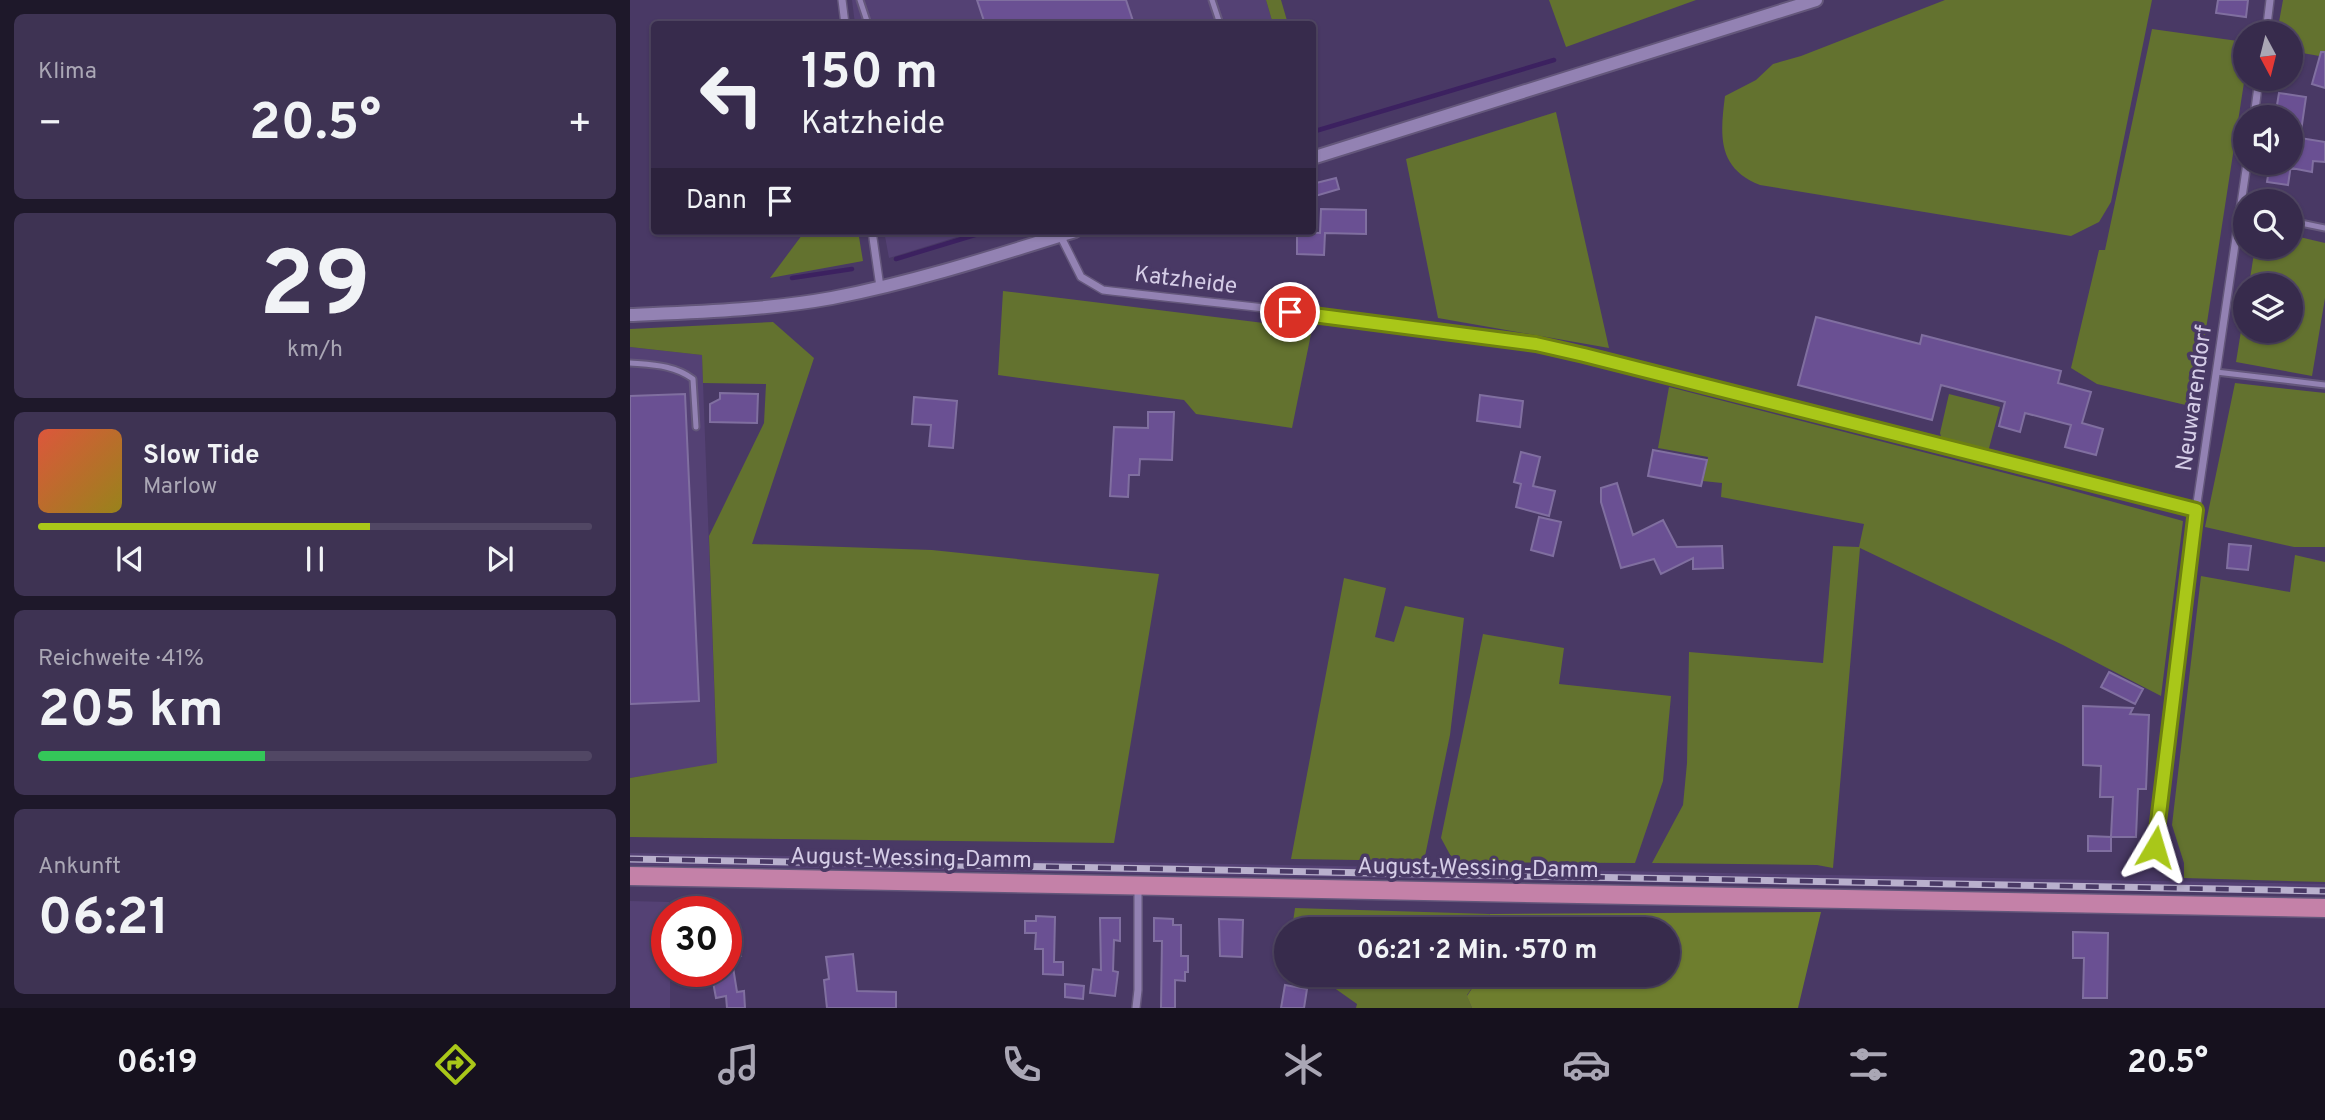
<!DOCTYPE html>
<html lang="de">
<head>
<meta charset="utf-8">
<style>
	body { margin:0; font-family:Overpass,sans-serif; background:#3e3353; color:#f1f3f6; height:100vh; display:flex; flex-direction:column; font-size:26px; white-space:nowrap }
	* { box-sizing:border-box; margin:0 }
	p { font-size:23px; color:#aaa7b5 }
	.icon { flex:none; width:38px; height:38px; fill:none; stroke:currentColor; stroke-width:2; stroke-linecap:round; stroke-linejoin:round }
	.map { position:relative; flex:1; overflow:hidden }
	.panel { display:flex; flex-direction:column; gap:14px; padding:14px; background:#1e182a; width:630px }
	.panel>* { flex:none }
	.guide { position:absolute; left:21px; top:21px; width:665px; height:214px; border-radius:7px; box-shadow:0 2px 5px #0004,0 0 0 2px #514764; background:#372b4c; color:#f1f3f6; overflow:hidden }
	.needle { width:46px; rotate:173deg }
	.buttons { position:absolute; left:1603px; top:21px; display:grid; gap:14px }
	.buttons a { display:grid; place-items:center; width:70px; height:70px; border-radius:50%; background:#372b4c; box-shadow:0 2px 5px #0004,0 0 0 2px #514764; font-size:35px }
	.speed { position:absolute; left:21px; top:896px; display:flex; gap:14px; font-size:35px; font-weight:700; text-align:center }
	.speed>* { display:grid; place-content:center; width:91px; height:91px; border-radius:50%; background:#372b4c; box-shadow:0 2px 5px #0004,0 0 0 2px #514764; line-height:1 }
	.speed .limit { border:10px solid #d22; background:#fff; color:#111 }
	.pin { position:absolute; display:grid; place-items:center; width:60px; height:60px; color:#fff; margin:-30px; border:4px solid #fff; border-radius:50%; box-shadow:0 2px 7px #0007 }
	.me { position:absolute; width:77px; margin:-38px; rotate:7deg; stroke-linejoin:round; filter:drop-shadow(0 0 5px #0008) }
	.turn { display:flex; align-items:center; gap:24px; height:147px; padding:0 35px; font-size:32px }
	.turn .icon { width:91px; height:91px; stroke-width:2.5 }
	.turn b { display:block; font-size:49px; line-height:60px }
	.then { display:flex; align-items:center; height:66px; padding:0 35px; background:#0003; gap:14px; font-size:26px }
	.big { font-size:52px; font-weight:700; line-height:1.1 }
	.panel .tile { flex:1; display:flex; flex-direction:column; justify-content:center; gap:10px; min-width:0; padding:0 24px; border-radius:10px; background:#3e3353 }
	.panel .dial { align-items:center; gap:0 }
	.dial b { font-size:91px; line-height:1 }
	.song { display:flex; align-items:center; gap:21px }
	.cover { width:84px; height:84px; border-radius:10px; background:linear-gradient(135deg,hsl(10 70% 55%),hsl(50 70% 35%)) }
	.played { height:7px; border-radius:4px; background:linear-gradient(90deg,#a9c719 60%,#514764 60%) }
	.keys { display:flex; justify-content:space-around; direction:ltr }
	.heat { display:flex; justify-content:space-between; align-items:center; font-size:38px; direction:ltr }
	.charge { height:10px; border-radius:5px; background:linear-gradient(90deg,#34c759 41%,#514764 0) }
	.trip { position:absolute; left:644px; top:917px; width:406px; height:70px; border-radius:35px; background:#372b4c; box-shadow:0 2px 5px #0004,0 0 0 2px #514764; font-weight:700; line-height:70px; text-align:center }
	.dock { display:flex; height:112px; justify-content:space-around; align-items:center; background:#16111e; color:#aaa7b5 }
	.dock .icon { width:49px; height:49px }
	.dock .current { color:#a9c719 }
	.dock b { font-size:32px; color:#f1f3f6 }
	main { display:flex; flex:1; min-height:0 }
	.map>svg:first-child { display:block }
	.built { fill:#544174 }
	.green { fill:#63722f }
	.forest { fill:#6e7e2e }
	.lines { fill:none; stroke-linecap:round; stroke-linejoin:round }
	.stream { stroke:#3c2160; stroke-width:4.5 }
	.building { fill:#6a5093; stroke:#806fa0; stroke-width:2 }
	.service-casing { stroke:#64577b; stroke-width:9 }
	.minor-casing { stroke:#64577b; stroke-width:10 }
	.tertiary-casing { stroke:#64577b; stroke-width:16 }
	.primary-casing { stroke:#64577b; stroke-width:21 }
	.service { stroke:#9382b3; stroke-width:5 }
	.minor { stroke:#9382b3; stroke-width:7 }
	.tertiary { stroke:#9382b3; stroke-width:12 }
	.primary { stroke:#c481a8; stroke-width:18 }
	.rail-casing { stroke:#b9b0cd; stroke-width:7 }
	.rail { stroke:#493965; stroke-width:4.5; stroke-dasharray:13; stroke-linecap:butt }
	.route-casing { stroke:#6e8110; stroke-width:18 }
	.route { stroke:#a9c719; stroke-width:12 }
	.labels { text-anchor:middle; stroke-width:7; stroke-linejoin:round; paint-order:stroke }
	.street-label { font-size:23px; fill:#d5cde7; stroke:#493965 }
</style>
</head>
<body>
<main>
<section class="panel">
<div class="tile"><p>Klima</p>
<div class="heat"><a>−</a><b class="big">20.5°</b><a>+</a></div>
</div>
<div class="tile dial"><b>29</b><p>km/h</p></div>
<div class="tile">
<div class="song"><i class="cover"></i><div><b>Slow Tide</b><p>Marlow</p></div></div>
<div class="played"></div>
<div class="keys"><svg class="icon" aria-label="previous" viewBox="0 0 24 24"><path d="M18 5L8 12l10 7zM5 5v14"/></svg><svg class="icon" aria-label="pause" viewBox="0 0 24 24"><path d="M8 5v14M16 5v14"/></svg><svg class="icon" aria-label="next" viewBox="0 0 24 24"><path d="M6 5l10 7-10 7zM19 5v14"/></svg></div>
</div>
<div class="tile"><p>Reichweite · 41%</p><b class="big">205 km</b><div class="charge"></div></div>
<div class="tile"><p>Ankunft</p><b class="big">06:21</b></div>
</section>
<div class="map">
<svg width="1695" height="1008" viewBox="0 0 1695 1008">
	<rect width="100%" height="100%" fill="#493965"/>
	<path class="built" d="M222,0H636L643,24H225Z
		M254,231H346L259,258Z
		M0,347L72,355L87,764L0,778Z
		M0,853L1695,884V894L0,865Z
		M0,901L39,902V912H37V971H40V1008H0Z"/>
	<path class="green" d="M636,0H651L658,24H643Z
		M919,0H1066L936,47Z
		M1315,0H1522L1481,202L1469,222L1441,236L1130,185C1087,168 1090,135 1095,96L1126,80L1143,64L1171,56Z
		M1653,0H1695V57L1661,51V33H1647Z
		M1522,29L1615,42V76L1564,407L1467,384L1441,368L1469,250H1475Z
		M926,112L979,348L808,318L776,159Z
		M175,231H228L233,261L140,278Z
		M1661,235L1695,243V298L1682,376L1606,362L1615,306V331H1661V285H1619L1625,247H1661Z
		M373,291L682,329L662,428L566,414L554,400L368,375Z
		M143,322L184,358L122,544L302,550L529,574L484,843L0,837V778L87,763L79,536L134,423L136,384L73,383L72,355L0,347V329Z
		M1605,383L1695,393V547H1664L1575,527Z
		M1039,387L1418,484L1553,521L1531,696L1433,645L1230,548L1203,868L1187,865L1022,863L1053,805L1057,763L1059,652L1193,663L1203,546L1229,547L1234,524L1091,497L1092,483L1073,481L1078,457L1028,448Z
		M1319,394L1370,407L1358,452L1312,440L1310,433Z
		M1665,555L1695,562V882L1554,878V863L1542,825L1571,576L1660,592Z
		M714,578L756,588L745,637L764,642L775,606L834,618L820,735L794,861L661,859Z
		M853,634L934,648L929,684L1041,696L1033,781L1005,863L824,862L811,838Z
		M665,908L860,914L854,929H662Z
		M686,975H851L837,995L842,1008H726L727,1004Z"/>
	<path class="forest" d="M1191,912L1168,1008H842L837,996L851,975H1038V929H854L860,914Z"/>
	<g class="lines">
		<path class="stream" d="M682,132L924,60
			M266,259L358,231
			M162,278L222,269"/>
	</g>
	<path class="building" d="M347,0H496L504,24H355Z
		M1588,0H1618L1616,17L1586,13Z
		M1691,52H1695V88L1682,84Z
		M1649,93L1676,97L1670,138L1695,142V162L1683,161L1682,172L1661,168V165L1658,185L1637,182L1640,163H1661V117H1645Z
		M706,178L709,189L682,197V184Z
		M691,209L736,210V234L695,233L694,255L667,254V232L690,233Z
		M1186,317L1290,344L1292,335L1431,371L1428,383L1461,392L1452,423L1473,429L1466,455L1435,447L1441,425L1395,413L1390,432L1369,426L1375,402L1311,385L1302,420L1168,385Z
		M90,393L128,394L127,423L80,422V404L90,399Z
		M55,394L69,701L0,704V396Z
		M850,395L893,401L890,427L847,421Z
		M284,397L327,401L323,448L299,446L301,425L282,424Z
		M518,412H544L542,460L510,459L509,475H499L498,497L480,496L484,427L518,428Z
		M1023,450L1077,460L1071,486L1018,476Z
		M891,452L910,457L903,486L925,491L919,516L886,507L891,484L884,482Z
		M987,483L1003,535L1033,520L1047,547L1092,546L1093,568L1063,569V558L1031,574L1024,559L991,568L971,502V488Z
		M909,517L931,522L923,556L901,550Z
		M1599,544L1621,546L1618,570L1597,568Z
		M1479,672L1513,689L1505,704L1471,687Z
		M1453,706L1503,708L1500,714L1519,715L1516,789H1508L1506,837H1481L1483,797H1470L1471,766L1453,765Z
		M1458,836L1481,837V851H1458Z
		M406,916L425,917L424,962H433V975L413,974V949H405L406,933H395V921H406Z
		M470,918H490V941L484,940L483,971L488,972L485,996L460,993L463,969L471,970Z
		M524,918L543,919V925H551V956H558V972H555V981L545,980V1008H531L532,941H524Z
		M589,919L613,920L612,957L590,956Z
		M1443,932L1478,933L1477,998H1453L1454,958H1443Z
		M109,944L111,956L96,959V946Z
		M223,954L227,991L266,992V1008H197L194,980L199,979L196,957Z
		M102,961L107,992L114,991L115,1008H97L96,996L86,998L81,971H96V962Z
		M435,984L454,986L453,999L435,997Z
		M655,985L677,989L674,1008H651Z"/>
	<g class="lines">
		<defs>
			<path id="service" d="M230,0L238,24
				M582,0L590,24
				M1661,221L1695,228
				M0,363C24,365 44,365 63,379L66,427
				M1586,372L1695,385"/>
			<path id="minor" d="M212,0L215,24
				M1636,33L1640,0
				M1624,117L1629,79
				M242,231L250,287
				M430,235L451,277L473,290C641,310 812,323 978,360L1566,510
				M1525,847L1566,510L1617,163
				M506,1008L508,990V886"/>
			<path id="tertiary" d="M682,158L1186,0
				M0,315C68,312 136,310 202,298C285,282 365,256 445,231"/>
			<path id="primary" d="M0,876L1695,908"/>
		</defs>
		<use href="#service" class="service-casing"/>
		<use href="#minor" class="minor-casing"/>
		<use href="#tertiary" class="tertiary-casing"/>
		<use href="#primary" class="primary-casing"/>
		<use href="#service" class="service"/>
		<use href="#minor" class="minor"/>
		<use href="#tertiary" class="tertiary"/>
		<use href="#primary" class="primary"/>
		<defs>
			<path id="rail" d="M0,859L1695,891"/>
		</defs>
		<use href="#rail" class="rail-casing"/>
		<use href="#rail" class="rail"/>
	</g>
	<g class="lines">
		<defs>
			<path id="route" d="M660,312L906,344L954,355L1566,510L1525,847"/>
		</defs>
		<use href="#route" class="route-casing"/>
		<use href="#route" class="route"/>
	</g>
	<g class="labels">
		<g class="street-label">
			<text transform="translate(556 279) rotate(7)" y="8">Katzheide</text>
			<text transform="translate(1563 398) rotate(-82)" y="8">Neuwarendorf</text>
			<text transform="translate(281 857) rotate(1)" y="8">August-Wessing-Damm</text>
			<text transform="translate(848 867) rotate(1)" y="8">August-Wessing-Damm</text>
		</g>
	</g>
</svg>
<div class="buttons">
<a><svg class="needle" viewBox="-14 -14 28 28"><path d="M0-13l5 13h-10z" fill="#e53935"/><path d="M0 13l5-13h-10z" fill="#aaa7b5"/></svg></a>
<a><svg class="icon" aria-label="sound" viewBox="0 0 24 24"><path d="M4 9h4l5-4v14l-5-4H4zM17 9q2 3 0 6"/></svg></a>
<a><svg class="icon" aria-label="search" viewBox="0 0 24 24"><circle cx="10" cy="10" r="6"/><path d="M15 15l6 6"/></svg></a>
<a><svg class="icon" aria-label="layers" viewBox="0 0 24 24"><path d="M12 4l9 5-9 5-9-5zM3 14l9 5 9-5"/></svg></a>
</div>
<div class="speed"><div class="limit">30</div></div>
<div class="pin" style="left:660px;top:312px;background:#d93025"><svg class="icon" aria-label="arrive" viewBox="0 0 24 24"><path d="M6 21V4h12l-3 4 3 4H6"/></svg></div>
<svg class="me" style="left:1525px;top:847px" viewBox="-20 -20 40 40"><path d="M0-17L14 15 0 8-14 15z" fill="#a9c719" stroke="#fff" stroke-width="4"/></svg>
<div class="trip">06:21 · 2 Min. · 570 m</div>
<div class="guide">
<div class="turn"><svg class="icon" aria-label="left" viewBox="0 0 24 24"><path d="M17 20v-9H6M10 6l-5 5 5 5"/></svg><div><b>150 m</b>Katzheide</div></div>
<div class="then">Dann<svg class="icon" aria-label="arrive" viewBox="0 0 24 24"><path d="M6 21V4h12l-3 4 3 4H6"/></svg></div>
</div>
</div>
</main>
<nav class="dock">
<b>06:19</b>
<svg class="icon current" aria-label="directions" viewBox="0 0 24 24"><path d="M12 3l9 9-9 9-9-9zM9 14v-3h6M13 9l2 2-2 2"/></svg>
<svg class="icon" aria-label="music" viewBox="0 0 24 24"><path d="M9 18V5l10-2v13"/><circle cx="6" cy="18" r="3"/><circle cx="16" cy="16" r="3"/></svg>
<svg class="icon" aria-label="phone" viewBox="0 0 24 24"><path d="M5 4h4l2 5-3 2q2 4 5 5l2-3 5 2v4C11 20 4 13 5 4z"/></svg>
<svg class="icon" aria-label="climate" viewBox="0 0 24 24"><path d="M12 3v18M4 7l16 10M4 17L20 7"/></svg>
<svg class="icon" aria-label="car" viewBox="0 0 24 24"><path d="M5 17H2v-5l4-1 3-4h7l3 4 3 1v5h-3M9 17h6M6 11h13"/><circle cx="7" cy="17" r="2"/><circle cx="17" cy="17" r="2"/></svg>
<svg class="icon" aria-label="filters" viewBox="0 0 24 24"><path d="M4 7h16M4 17h16"/><circle cx="9" cy="7" r="2"/><circle cx="15" cy="17" r="2"/></svg>
<b>20.5°</b>
</nav>
</body>
</html>
